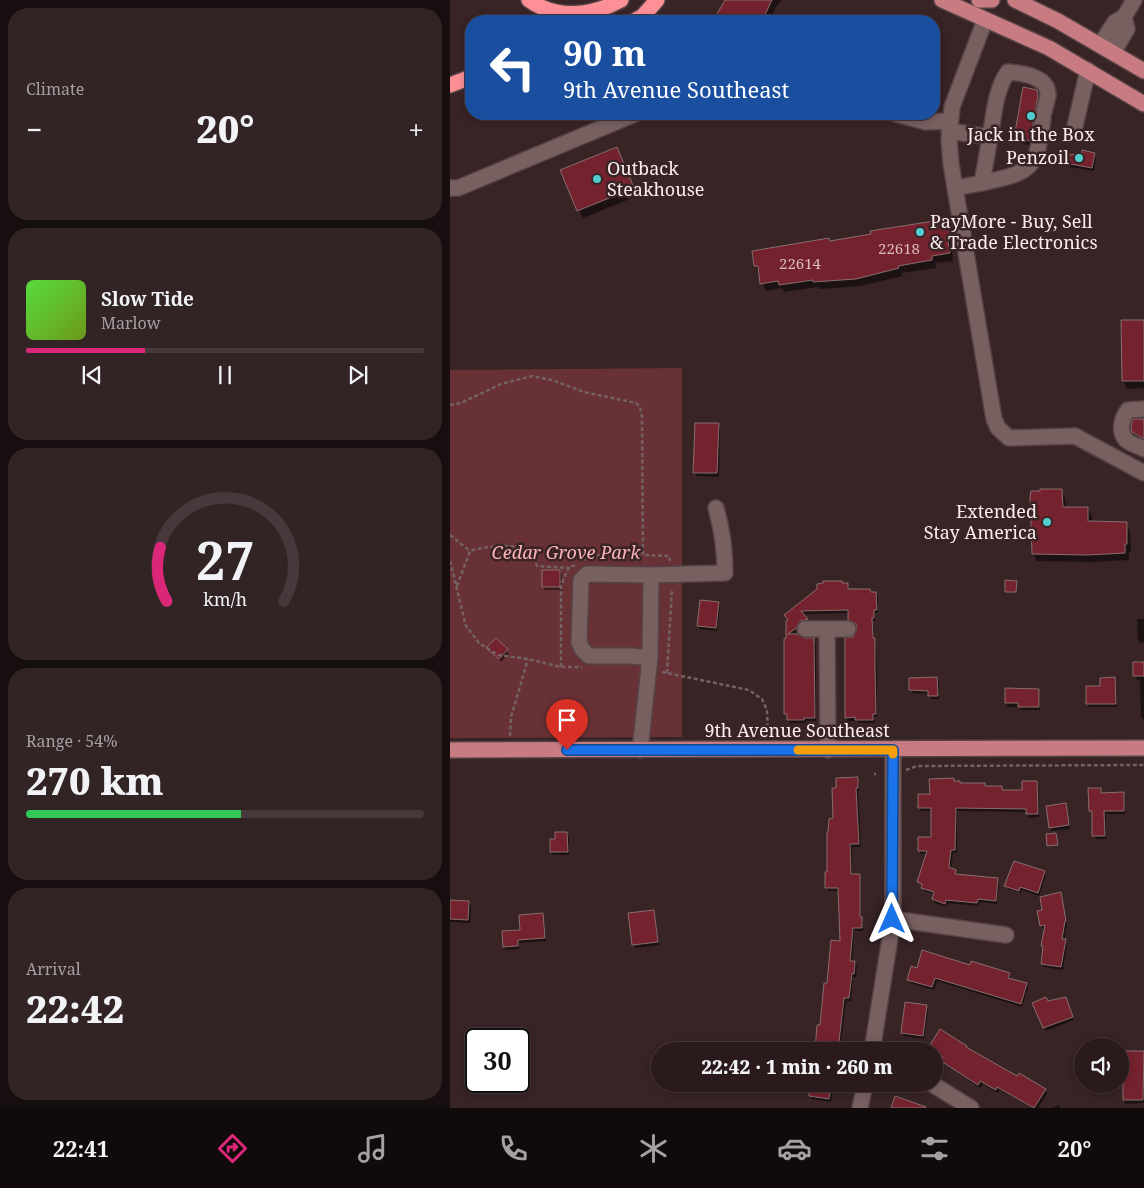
<!DOCTYPE html>
<html lang="en">
<head>
<meta charset="utf-8">
<style>
	body { margin:0; font-family:"Noto Serif",serif; background:#322325; color:#f1f3f6; height:100vh; display:flex; flex-direction:column; font-size:19px; white-space:nowrap }
	* { box-sizing:border-box; margin:0 }
	p { font-size:16px; color:#a5a1a3 }
	.icon { flex:none; width:28px; height:28px; fill:none; stroke:currentColor; stroke-width:2; stroke-linecap:round; stroke-linejoin:round }
	.map { position:relative; flex:1; overflow:hidden }
	.panel { display:flex; flex-direction:column; gap:8px; padding:8px; background:#170e0f; width:450px }
	.panel>* { flex:none }
	.banner { position:absolute; left:15px; top:15px; width:475px; height:105px; border-radius:20px; box-shadow:0 2px 8px #0003,0 0 0 1px #46383b; background:#1a4fa0; color:#fff; overflow:hidden }
	.buttons { position:absolute; left:624px; top:1038px; display:grid; gap:10px }
	.buttons a { display:grid; place-items:center; width:55px; height:55px; border-radius:50%; background:#2a1a1c; box-shadow:0 2px 8px #0003,0 0 0 1px #46383b; font-size:25px }
	.speed { position:absolute; left:15px; top:1028px; display:flex; gap:10px; font-size:25px; font-weight:700; text-align:center }
	.speed>* { display:grid; place-content:center; width:65px; height:65px; border-radius:50%; background:#2a1a1c; box-shadow:0 2px 8px #0003,0 0 0 1px #46383b; line-height:1 }
	.speed .limit { border:2px solid #111; border-radius:8px; background:#fff; color:#111 }
	.pin { position:absolute; display:grid; place-items:center; width:42px; height:42px; color:#fff; margin:-51px -21px; border-radius:50% 50% 50% 0; rotate:-45deg; box-shadow:0 0 5px #0007 }
	.pin .icon { rotate:45deg }
	.me { position:absolute; width:55px; margin:-28px; rotate:0deg; stroke-linejoin:round; filter:drop-shadow(0 0 4px #0008) }
	.turn { display:flex; align-items:center; gap:18px; height:105px; padding:0 15px; font-size:22px }
	.turn .icon { width:65px; height:65px; stroke-width:2.5 }
	.turn b { display:block; font-size:35px; line-height:42px }
	.big { font-size:38px; font-weight:800; line-height:1.1 }
	.panel .widget { flex:1; display:flex; flex-direction:column; justify-content:center; gap:8px; min-width:0; padding:0 18px; border-radius:20px; background:#322325 }
	.panel .dial { align-items:center; gap:0 }
	.dial svg { height:130px; overflow:visible; fill:none; stroke:#46383b; stroke-width:7; stroke-linecap:round; text-anchor:middle }
	.dial text { fill:#f1f3f6; stroke:none }
	.song { display:flex; align-items:center; gap:15px }
	.cover { width:60px; height:60px; border-radius:8px; background:linear-gradient(135deg,hsl(110 70% 55%),hsl(80 70% 35%)) }
	.played { height:5px; border-radius:2px; background:linear-gradient(90deg,#db2777 30%,#46383b 30%) }
	.keys { display:flex; justify-content:space-around; direction:ltr }
	.heat { display:flex; justify-content:space-between; align-items:center; font-size:28px; direction:ltr }
	.charge { height:8px; border-radius:4px; background:linear-gradient(90deg,#34c759 54%,#46383b 0) }
	.trip { position:absolute; left:201px; top:1042px; width:292px; height:50px; border-radius:25px; background:#2a1a1c; box-shadow:0 2px 8px #0003,0 0 0 1px #46383b; font-weight:800; line-height:50px; text-align:center }
	.menu { display:flex; height:80px; justify-content:space-around; align-items:center; background:#110a0b; color:#a5a1a3 }
	.menu .icon { width:35px; height:35px }
	.menu .current { color:#db2777 }
	.menu b { font-size:22px; color:#f1f3f6 }
	main { display:flex; flex:1; min-height:0 }
	.map>svg:first-child { display:block }
	.green { fill:#683136 }
	.shadow { fill:#0007 }
	.building { fill:#75222f; stroke:#876e6e }
	.lines { fill:none; stroke-linecap:round; stroke-linejoin:round }
	.minor-casing { stroke:#544244; stroke-width:18 }
	.major-casing { stroke:#544244; stroke-width:18 }
	.highway-casing { stroke:#544244; stroke-width:18 }
	.path { stroke:#746163; stroke-width:2.5; stroke-dasharray:4 2.5; stroke-linecap:butt }
	.minor { stroke:#786061; stroke-width:15 }
	.major { stroke:#c87c81; stroke-width:15 }
	.highway { stroke:#fd8f97; stroke-width:15 }
	.route-casing { stroke:#114b97; stroke-width:12 }
	.route { stroke:#1a73e8; stroke-width:9 }
	.slow { stroke:#f59e0b; stroke-width:9 }
	.poi-dot { fill:#52cdce; stroke:#382325; stroke-width:2 }
	.labels { text-anchor:middle; stroke-width:5; stroke-linejoin:round; paint-order:stroke }
	.number-label { font-size:15px; fill:#dababe }
	.poi-label { font-size:18px; fill:#fbeced; stroke:#382325; text-anchor:end }
	.park-label { font-size:18px; font-style:italic; fill:#fdb3b7; stroke:#382325 }
	.street-label { font-size:18px; fill:#fbeced; stroke:#382325 }
</style>
</head>
<body>
<main>
<section class="panel">
<div class="widget"><p>Climate</p>
<div class="heat"><a>−</a><b class="big">20°</b><a>+</a></div>
</div>
<div class="widget">
<div class="song"><i class="cover"></i><div><b>Slow Tide</b><p>Marlow</p></div></div>
<div class="played"></div>
<div class="keys"><svg class="icon" aria-label="previous" viewBox="0 0 24 24"><path d="M18 5L8 12l10 7zM5 5v14"/></svg><svg class="icon" aria-label="pause" viewBox="0 0 24 24"><path d="M8 5v14M16 5v14"/></svg><svg class="icon" aria-label="next" viewBox="0 0 24 24"><path d="M6 5l10 7-10 7zM19 5v14"/></svg></div>
</div>
<div class="widget dial"><svg viewBox="0 0 100 80">
<path d="M14 69A42 42 0 1 1 86 69"/>
<path d="M14 69A42 42 0 0 1 10 36" stroke="#db2777"/>
<text x="50" y="56" font-size="32" font-weight="700">27</text>
<text x="50" y="72" font-size="11">km/h</text>
</svg></div>
<div class="widget"><p>Range · 54%</p><b class="big">270 km</b><div class="charge"></div></div>
<div class="widget"><p>Arrival</p><b class="big">22:42</b></div>
</section>
<div class="map">
<svg width="694" height="1108" viewBox="0 0 694 1108">
	<rect width="100%" height="100%" fill="#382325"/>
	<path class="green" d="M232,368V737L0,738V370Z"/>
	<path class="shadow" d="M275,0H332L326,7L320,21H264Z
		M484,41L487,47L489,105H484Z
		M586,91L591,102L583,146L569,143L565,138Z
		M166,148L187,196L133,218L112,171Z
		M644,154L646,157L644,171L602,164L600,160Z
		M497,220L501,228L503,243L501,244L503,261L485,263L486,268L452,273V276L411,286L369,289L368,287L334,292L332,288L316,291L306,266L380,242Z
		M694,321V388L677,389L673,381Z
		M694,420V444L689,441L684,433Z
		M268,425L270,428L269,477L247,476L245,473Z
		M611,490L615,498L616,508H637L642,516V522L676,523L680,531L681,552H679V560L642,562L587,561L583,554L591,493Z
		M110,571L112,575V590H95L93,587Z
		M374,582H391L393,585L397,584L399,590H420L421,593H426L428,597V613H425V621H423L424,639L426,643L427,671V717H424L425,723H409L407,721H398L396,718V639L404,638L409,630L408,626L402,623L399,619V613L352,614L359,623L351,625L350,623L337,633V636L351,626L343,635L354,640H364L366,643V721H355L356,723H340L336,714L335,640H337V621L339,620L336,616L368,590V585L374,584Z
		M268,603L270,606L267,631L250,629L248,626Z
		M687,619H694V643H690L688,640Z
		M46,639L59,654L51,662L38,648Z
		M685,663H694V720L691,716L690,680H687L685,676Z
		M487,678L489,682V699H481L479,694L463,693L461,689Z
		M664,679L666,682L667,707H639L637,704L652,687Z
		M556,690H588L590,693V710H571L569,707H558L556,703Z
		M407,779L409,782V791H408L411,847H402V876H409L411,879V918L413,922V931H404L402,962H405L407,966L406,977H403L401,1001H396L390,1051H365L368,1026H372L378,984L391,942L389,891H378L376,887L384,820Z
		M504,780L505,783L510,784H535L536,787H551L553,791H573L586,782L588,786L589,817L579,818L577,812L507,811V853H503L501,869L505,871L507,875L547,879L549,883L547,904L529,902V906L498,903L496,907L485,903L483,899L484,894L474,891L473,886L468,882L477,854H471L469,850L482,838V811H471L469,807L481,795Z
		M650,789L652,794H673L675,797V814H656V839H646L644,835L643,814L640,811Z
		M615,804L617,808L620,829L602,831L600,827Z
		M116,833L119,837V855H103L101,852L107,840Z
		M594,872L596,876L589,896L572,890L571,893L558,889L556,886Z
		M610,894L617,924L614,940L617,944L613,970L594,967L592,963L595,928L593,929L591,925L594,911Z
		M0,901L19,902L21,906L20,923L0,922Z
		M203,911L205,915L209,945L186,948L184,945Z
		M92,914L94,918L96,941L69,943V949L56,950L54,947Z
		M521,966L559,974L560,980L576,984L578,988L572,1007L487,981L484,990L460,983L458,979L468,969Z
		M598,1002H617L624,1020L596,1031L594,1027Z
		M476,1006L478,1010L474,1039L454,1036L452,1033Z
		M493,1032L516,1047L518,1049L567,1078L595,1090L597,1094L588,1108H583L550,1090L548,1093L533,1084L530,1088L495,1064L493,1061L494,1059L485,1054V1051H482L480,1048Z
		M694,1052V1103L676,1104L674,1100V1074L672,1070Z
		M362,1084H386H383L381,1102L362,1099L360,1096Z
		M609,1105L611,1108H602Z"/>
	<path class="building" d="M275,0H322L312,21H263Z
		M573,87L587,90L588,96L580,141L564,138Z
		M167,147L184,188L127,211L110,170Z
		M632,150L645,153L642,168L599,160V156L632,154Z
		M497,219L500,236H497L500,253L482,256V260L448,266L449,268L406,279L363,282V280L329,285L328,281L310,284L308,266H304L302,251L379,238L380,241L421,234L420,231Z
		M671,320H694V381H672Z
		M683,419H694V439L682,432L681,426Z
		M245,423H269L267,473H243Z
		M590,489H612L613,507H638V521L677,522V544H675V553L637,555L582,554L580,497L581,491H590Z
		M92,570H110V587H92Z
		M555,580L567,581L566,592H555Z
		M373,581H392V583H398V589H420L421,592H426L427,610H424V618H422L423,638H425V667L426,714H423V720H405V717L395,718V638L403,637L407,629L406,624L398,620V610L351,611L358,619L350,621L346,628L338,634H347L355,638H364L365,718H354V720H337V714H334V639L336,638V621L338,620L334,615L367,589V584L373,583Z
		M250,600L269,602L266,628L247,626Z
		M46,638L58,649L49,659L36,648Z
		M683,662H694V676H683Z
		M487,677L488,696H478V691L459,690V678Z
		M665,677L666,704H636V686H650V678Z
		M555,688L589,689V707H568V703H555Z
		M408,777V788H406L409,844H400L401,874H410V917H412V928H403L400,961H405L404,974L402,973L399,998H394L388,1051H365L367,1025H370L374,983H377L381,940L390,941L388,888H375V872H377V832H378L379,819L383,818L382,788H386V778Z
		M504,778V781H510V783H535V786H552V790H572V781H587L588,814H576V809L506,808L505,850H501L499,867L506,870L505,874L548,878L546,901L528,899L527,903L496,900L495,904L482,899L484,892L471,888L472,884L467,882L477,851H468V837H481V808H468V794H480L479,779Z
		M638,788H651V793L674,792V811H654L655,836H642V811H639Z
		M616,803L619,825L599,828L596,806Z
		M105,832H117L118,852H100V839H105Z
		M606,833L608,845L597,846L596,834Z
		M564,861L595,871L588,893L570,887L569,891L554,886Z
		M611,892L616,921H615L612,939H616L611,967L591,964L593,946H591L595,925L590,926L587,911L592,910L590,897Z
		M0,900L19,901L18,920L0,919Z
		M204,910L208,942L182,945L178,913Z
		M93,913L95,938L68,940V946L53,947L52,931L70,930L69,915Z
		M472,950L520,965L521,961L560,973L558,978L577,983L571,1004L485,978L482,987L457,980L461,966L467,968Z
		M596,997L598,1001L616,997L623,1017L593,1028L582,1003Z
		M455,1002L477,1005L473,1036L451,1033Z
		M490,1029L517,1046L516,1047L567,1076L569,1073L596,1089L584,1108L547,1087L546,1090L530,1081L528,1085L491,1061L493,1057L478,1048Z
		M670,1051H694L693,1100H673V1070L671,1071Z
		M360,1084H381L379,1099L359,1096Z
		M445,1096L476,1107L475,1108H441Z"/>
	<g class="lines">
		<defs>
			<path id="minor" d="M535,20L502,107L499,139L501,164L544,419L548,428L559,438L625,436L694,473
				M650,45L665,22L674,17L684,0
				M663,53L677,29L674,17
				M446,114L476,122L499,121
				M624,130L638,70
				M499,131L540,137C544,116 545,90 558,72C572,73 599,76 598,96C597,101 595,107 594,112
				M532,183C552,178 578,176 586,155C590,144 591,131 593,119
				M0,188H8L185,114
				M505,188L532,183L540,137
				M694,409L678,410C672,418 668,431 676,440C680,444 689,446 694,449
				M355,629H398
				M377,629L378,750
				M200,658L182,656H139L132,649L129,642L131,580L137,574L201,575L275,573C275,550 272,529 266,508
				M190,750L200,658L201,575
				M443,919L556,935
				M422,1051L443,919V750
				M482,1084L521,1108
				M410,1108L415,1084"/>
			<path id="major" d="M492,0L599,48L694,104
				M529,0H542
				M565,0L608,21L694,71
				M0,750L694,748"/>
			<path id="highway" d="M79,0C107,20 142,16 171,0
				M184,21L193,16L207,0
				M0,85L21,77"/>
		</defs>
		<use href="#minor" class="minor-casing"/>
		<use href="#major" class="major-casing"/>
		<use href="#highway" class="highway-casing"/>
		<path class="path" d="M0,405L11,403L51,384L82,376L102,380L134,392L186,403L190,407L192,416L193,555L219,556L220,561
			M0,535L20,551
			M135,560C149,552 176,555 193,555
			M0,561L16,626L29,643L48,655L78,659L111,667H132
			M7,586L20,551C32,547 59,544 71,548C79,551 83,559 87,566L120,568
			M111,667V585L119,567L126,565
			M212,672L299,690L312,699L317,710L318,736
			M217,673L222,589
			M60,736L61,717L78,659
			M456,770L467,766L694,765
			M424,774H426"/>
		<use href="#minor" class="minor"/>
		<use href="#major" class="major"/>
		<use href="#highway" class="highway"/>
	</g>
	<g class="lines">
		<defs>
			<path id="route" d="M117,750H443L442,919"/>
		</defs>
		<use href="#route" class="route-casing"/>
		<use href="#route" class="route"/>
		<path class="slow" d="M348,750H443V754"/>
	</g>
	<g class="poi-dot">
		<circle cx="581" cy="116" r="5"/>
		<circle cx="629" cy="158" r="5"/>
		<circle cx="147" cy="179" r="5"/>
		<circle cx="470" cy="232" r="5"/>
		<circle cx="597" cy="522" r="5"/>
	</g>
	<g class="labels">
		<g class="number-label">
			<text x="449" y="254">22618</text>
			<text x="350" y="269">22614</text>
		</g>
		<g class="poi-label">
			<text x="581" y="141" text-anchor="middle">Jack in the Box</text>
			<text x="619" y="164">Penzoil</text>
			<text x="157" y="175" text-anchor="start">Outback<tspan x="157" dy="21">Steakhouse</tspan></text>
			<text x="480" y="228" text-anchor="start">PayMore - Buy, Sell<tspan x="480" dy="21">&amp; Trade Electronics</tspan></text>
			<text x="587" y="518">Extended<tspan x="587" dy="21">Stay America</tspan></text>
		</g>
		<g class="park-label">
			<text x="116" y="559">Cedar Grove Park</text>
		</g>
		<g class="street-label">
			<text x="347" y="737">9th Avenue Southeast</text>
		</g>
	</g>
</svg>
<div class="buttons">
<a><svg class="icon" aria-label="sound" viewBox="0 0 24 24"><path d="M4 9h4l5-4v14l-5-4H4zM17 9q2 3 0 6"/></svg></a>
</div>
<div class="speed"><div class="limit">30</div></div>
<div class="pin" style="left:117px;top:750px;background:#d93025"><svg class="icon" aria-label="arrive" viewBox="0 0 24 24"><path d="M6 21V4h12l-3 4 3 4H6"/></svg></div>
<svg class="me" style="left:442px;top:919px" viewBox="-20 -20 40 40"><path d="M0-17L14 15 0 8-14 15z" fill="#1a73e8" stroke="#fff" stroke-width="4"/></svg>
<div class="trip">22:42 · 1 min · 260 m</div>
<div class="banner">
<div class="turn"><svg class="icon" aria-label="left" viewBox="0 0 24 24"><path d="M17 20v-9H6M10 6l-5 5 5 5"/></svg><div><b>90 m</b>9th Avenue Southeast</div></div>
</div>
</div>
</main>
<nav class="menu">
<b>22:41</b>
<svg class="icon current" aria-label="directions" viewBox="0 0 24 24"><path d="M12 3l9 9-9 9-9-9zM9 14v-3h6M13 9l2 2-2 2"/></svg>
<svg class="icon" aria-label="music" viewBox="0 0 24 24"><path d="M9 18V5l10-2v13"/><circle cx="6" cy="18" r="3"/><circle cx="16" cy="16" r="3"/></svg>
<svg class="icon" aria-label="phone" viewBox="0 0 24 24"><path d="M5 4h4l2 5-3 2q2 4 5 5l2-3 5 2v4C11 20 4 13 5 4z"/></svg>
<svg class="icon" aria-label="climate" viewBox="0 0 24 24"><path d="M12 3v18M4 7l16 10M4 17L20 7"/></svg>
<svg class="icon" aria-label="car" viewBox="0 0 24 24"><path d="M5 17H2v-5l4-1 3-4h7l3 4 3 1v5h-3M9 17h6M6 11h13"/><circle cx="7" cy="17" r="2"/><circle cx="17" cy="17" r="2"/></svg>
<svg class="icon" aria-label="filters" viewBox="0 0 24 24"><path d="M4 7h16M4 17h16"/><circle cx="9" cy="7" r="2"/><circle cx="15" cy="17" r="2"/></svg>
<b>20°</b>
</nav>
</body>
</html>
